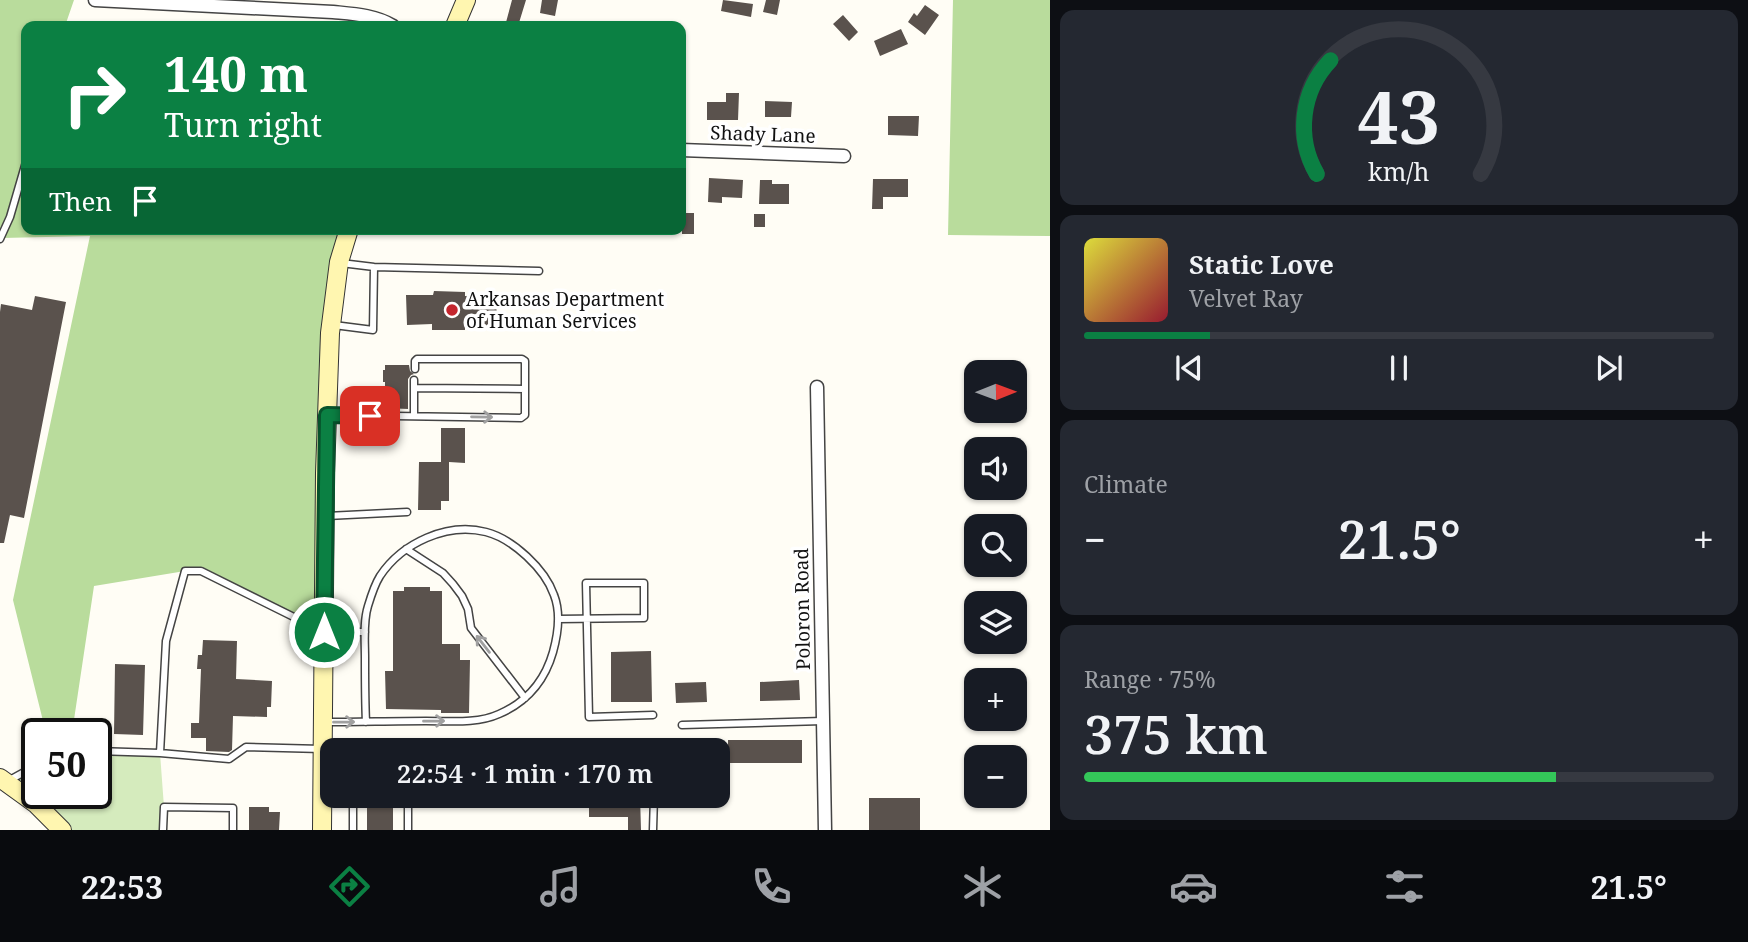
<!DOCTYPE html>
<html lang="en">
<head>
<meta charset="utf-8">
<style>
	body { margin:0; font-family:"Noto Serif",serif; background:#242831; color:#f1f3f6; height:100vh; display:flex; flex-direction:column; font-size:26px; white-space:nowrap }
	* { box-sizing:border-box; margin:0 }
	p { font-size:23px; color:#9ea1a6 }
	.icon { flex:none; width:38px; height:38px; fill:none; stroke:currentColor; stroke-width:2; stroke-linecap:round; stroke-linejoin:round }
	.map { position:relative; flex:1; overflow:hidden }
	.panel { display:flex; flex-direction:column; gap:10px; padding:10px; background:#0d0f14; width:698px }
	.panel>* { flex:none }
	.banner { position:absolute; left:21px; top:21px; width:665px; height:214px; border-radius:14px; box-shadow:0 2px 5px #0004; background:#0b8043; color:#fff; overflow:hidden }
	.needle { width:46px; rotate:89deg }
	.tools { position:absolute; left:964px; top:360px; display:grid; gap:14px }
	.tools a { display:grid; place-items:center; width:63px; height:63px; border-radius:14px; background:#171b24; box-shadow:0 2px 5px #0004; font-size:35px }
	.speed { position:absolute; left:21px; top:718px; display:flex; gap:14px; font-size:35px; font-weight:700; text-align:center }
	.speed>* { display:grid; place-content:center; width:91px; height:91px; border-radius:50%; background:#171b24; box-shadow:0 2px 5px #0004; line-height:1 }
	.speed .limit { border:4px solid #111; border-radius:10px; background:#fff; color:#111 }
	.pin { position:absolute; display:grid; place-items:center; width:60px; height:60px; color:#fff; margin:-30px; border-radius:14px; box-shadow:0 4px 10px #0006 }
	.me { position:absolute; width:77px; margin:-38px; rotate:0deg; stroke-linejoin:round; filter:drop-shadow(0 0 5px #0008) }
	.turn { display:flex; align-items:center; gap:24px; height:147px; padding:0 28px; font-size:32px }
	.turn .icon { width:91px; height:91px; stroke-width:2.5 }
	.turn b { display:block; font-size:49px; line-height:60px }
	.then { display:flex; align-items:center; height:66px; padding:0 28px; background:#0003; gap:14px; font-size:26px }
	.big { font-size:52px; font-weight:600; line-height:1.1 }
	.panel .tile { flex:1; display:flex; flex-direction:column; justify-content:center; gap:10px; min-width:0; padding:0 24px; border-radius:14px; background:#242831 }
	.panel .dial { align-items:center; gap:0 }
	.dial svg { height:182px; overflow:visible; fill:none; stroke:#363941; stroke-width:7; stroke-linecap:round; text-anchor:middle }
	.dial text { fill:#f1f3f6; stroke:none }
	.song { display:flex; align-items:center; gap:21px }
	.cover { width:84px; height:84px; border-radius:10px; background:linear-gradient(135deg,hsl(60 70% 55%),hsl(350 70% 35%)) }
	.played { height:7px; border-radius:4px; background:linear-gradient(90deg,#0b8043 20%,#363941 20%) }
	.keys { display:flex; justify-content:space-around; direction:ltr }
	.heat { display:flex; justify-content:space-between; align-items:center; font-size:38px; direction:ltr }
	.charge { height:10px; border-radius:5px; background:linear-gradient(90deg,#34c759 75%,#363941 0) }
	.trip { position:absolute; left:320px; top:738px; width:410px; height:70px; border-radius:14px; background:#171b24; box-shadow:0 2px 5px #0004; font-weight:600; line-height:70px; text-align:center }
	.menu { display:flex; height:112px; justify-content:space-around; align-items:center; background:#090b0e; color:#9ea1a6 }
	.menu .icon { width:49px; height:49px }
	.menu .active { color:#0b8043 }
	.menu b { font-size:32px; color:#f1f3f6 }
	main { display:flex; flex:1; min-height:0 }
	.map>svg:first-child { display:block }
	.green { fill:#d5ebbd }
	.forest { fill:#b9dc9c }
	.building { fill:#5a524d }
	.lines { fill:none; stroke-linecap:round; stroke-linejoin:round }
	.lane-casing { stroke:#444; stroke-width:9 }
	.street-casing { stroke:#444; stroke-width:15 }
	.secondary-casing { stroke:#333; stroke-width:20 }
	.lane { stroke:#fff; stroke-width:6 }
	.street { stroke:#fff; stroke-width:12 }
	.secondary { stroke:#fff6b0; stroke-width:18 }
	.oneway { stroke:#a0a0a0 }
	.route-casing { stroke:#07532c; stroke-width:18 }
	.route { stroke:#0b8043; stroke-width:12 }
	.poi-dot { fill:#c4262e; stroke:#fff; stroke-width:2.5 }
	.labels { text-anchor:middle; stroke-width:7; stroke-linejoin:round; paint-order:stroke }
	.street-label { font-size:19px; fill:#111; stroke:#fff }
	.poi-label { font-size:19px; fill:#111; stroke:#fff; text-anchor:start }
</style>
</head>
<body>
<main>
<div class="map">
<svg width="1050" height="830" viewBox="0 0 1050 830">
	<rect width="100%" height="100%" fill="#fffdf5"/>
	<path class="green" d="M96,751L160,753L164,807L163,830H62L7,782L37,767V793H96Z"/>
	<path class="forest" d="M0,0H74L65,26H26V229H349L339,262L324,632L201,571H185L94,586L72,733H46L13,600L90,236L2,238L0,226Z
		M953,0H1050V236L948,235Z"/>
	<path class="building" d="M512,0H526L518,26H505Z
		M542,0H558L555,16L540,13Z
		M723,0L753,4L751,17L721,11Z
		M766,0H780L777,15L763,12Z
		M925,5L939,15L925,35L908,22L914,13L917,16Z
		M843,15L858,32L849,41L833,24Z
		M901,29L908,44L880,56L874,41Z
		M726,93H739L738,120H707V102H726Z
		M765,101L792,102L791,117H765Z
		M888,116H919L918,136L888,135Z
		M709,178L743,180L742,198L722,197V203L708,202Z
		M873,179H908V197H883V209H872Z
		M760,180H772V184H789V204H759Z
		M682,213H694V234H682Z
		M754,214H765V227H754Z
		M434,291L465,292V296L497,295L496,326L465,325V330H432V324L407,325L406,295H433Z
		M35,296L66,302L24,518L10,515L4,543H0V312L1,304L32,310Z
		M385,365H409L410,371L414,374L411,375L408,379V409L385,408V382H383V370H385Z
		M441,428H465V463L449,462V501H441V510H418L419,462H441Z
		M404,587H430V591H442V644H460V660H470L469,713H441V710L386,709L385,671H393V591H404Z
		M203,640L237,641L236,679L272,681L271,707H267V717L233,716L232,750L229,752L206,751V738H191V723H199L201,669H197L198,655H202Z
		M651,651L652,702H611V652Z
		M115,664L145,665L143,735L114,734Z
		M799,680L800,700L760,701V682Z
		M706,682L707,702L676,703L675,683Z
		M728,740H802V763H728Z
		M367,796H393V830H367Z
		M589,796H640L641,830H628V817H589Z
		M869,798H920V830H869Z
		M249,807H269V812H280L279,830H249Z"/>
	<g class="lines">
		<defs>
			<path id="lane" d="M0,239L10,217L26,162
				M341,263L374,267L539,271
				M334,325L373,330L374,267
				M414,388L525,389
				M329,415L521,418L525,415V361L522,359H417L415,361V369
				M414,416V380
				M327,516L407,512
				M406,549L443,573L453,584L462,596L468,609L471,628L525,698
				M558,619L644,618V583H586L589,717L653,715
				M325,722C359,722 392,721 426,721C450,721 477,724 499,714C527,702 545,680 553,652C558,634 561,613 554,595C545,569 513,539 486,532C447,522 402,543 380,576C375,584 371,596 368,606C363,622 365,641 365,658C365,679 365,701 366,722
				M682,725L823,721
				M322,749L246,747L229,759L160,753L166,641L185,571H201L324,632H365
				M96,751L160,753
				M8,781L37,765
				M353,796V830
				M408,796V830
				M163,830L164,807L233,808V830
				M653,830L654,796"/>
			<path id="street" d="M95,0L333,12C353,14 375,15 393,26
				M681,150L844,156
				M817,387L825,830"/>
			<path id="secondary" d="M455,26L466,0
				M0,778L36,804L62,830
				M322,830L325,473L330,333L339,262L349,229"/>
		</defs>
		<use href="#lane" class="lane-casing"/>
		<use href="#street" class="street-casing"/>
		<use href="#secondary" class="secondary-casing"/>
		<use href="#lane" class="lane"/>
		<use href="#street" class="street"/>
		<use href="#secondary" class="secondary"/>
	</g>
	<defs><path id="oneway-shaft" d="M-6 0H5M1.5-3L5.5 0L1.5 3" fill="none" stroke-width="1.6" stroke-linecap="round" stroke-linejoin="round" transform="scale(1.75)"/></defs>
	<g class="oneway">
		<use href="#oneway-shaft" transform="translate(482 417) rotate(1)"/>
		<use href="#oneway-shaft" transform="translate(483 644) rotate(-128)"/>
		<use href="#oneway-shaft" transform="translate(434 721) rotate(-1)"/>
		<use href="#oneway-shaft" transform="translate(344 722) rotate(-1)"/>
	</g>
	<g class="lines">
		<defs>
			<path id="route" d="M324,632L327,415L370,416"/>
		</defs>
		<use href="#route" class="route-casing"/>
		<use href="#route" class="route"/>
	</g>
	<circle class="poi-dot" cx="452" cy="310" r="7"/>
	<g class="labels">
		<g class="street-label">
			<text transform="translate(763 134) rotate(2)" y="7">Shady Lane</text>
			<text transform="translate(802 609) rotate(-91)" y="7">Poloron Road</text>
		</g>
		<g class="poi-label">
			<text x="466" y="306">Arkansas Department<tspan x="466" dy="22">of Human Services</tspan></text>
		</g>
	</g>
</svg>
<div class="tools">
<a><svg class="needle" viewBox="-14 -14 28 28"><path d="M0-13l5 13h-10z" fill="#e53935"/><path d="M0 13l5-13h-10z" fill="#9ea1a6"/></svg></a>
<a><svg class="icon" aria-label="sound" viewBox="0 0 24 24"><path d="M4 9h4l5-4v14l-5-4H4zM17 9q2 3 0 6"/></svg></a>
<a><svg class="icon" aria-label="search" viewBox="0 0 24 24"><circle cx="10" cy="10" r="6"/><path d="M15 15l6 6"/></svg></a>
<a><svg class="icon" aria-label="layers" viewBox="0 0 24 24"><path d="M12 4l9 5-9 5-9-5zM3 14l9 5 9-5"/></svg></a>
<a>+</a>
<a>−</a>
</div>
<div class="speed"><div class="limit">50</div></div>
<div class="pin" style="left:370px;top:416px;background:#d93025"><svg class="icon" aria-label="arrive" viewBox="0 0 24 24"><path d="M6 21V4h12l-3 4 3 4H6"/></svg></div>
<svg class="me" style="left:324px;top:632px" viewBox="-20 -20 40 40"><circle r="17" fill="#0b8043" stroke="#fff" stroke-width="3"/><path d="M0-11L8 9 0 5-8 9z" fill="#fff"/></svg>
<div class="trip">22:54 · 1 min · 170 m</div>
<div class="banner">
<div class="turn"><svg class="icon" aria-label="right" viewBox="0 0 24 24"><path d="M7 20v-9h11M14 6l5 5-5 5"/></svg><div><b>140 m</b>Turn right</div></div>
<div class="then">Then<svg class="icon" aria-label="arrive" viewBox="0 0 24 24"><path d="M6 21V4h12l-3 4 3 4H6"/></svg></div>
</div>
</div>
<section class="panel">
<div class="tile dial"><svg viewBox="0 0 100 80">
<path d="M14 69A42 42 0 1 1 86 69"/>
<path d="M14 69A42 42 0 0 1 20 19" stroke="#0b8043"/>
<text x="50" y="56" font-size="32" font-weight="700">43</text>
<text x="50" y="72" font-size="11">km/h</text>
</svg></div>
<div class="tile">
<div class="song"><i class="cover"></i><div><b>Static Love</b><p>Velvet Ray</p></div></div>
<div class="played"></div>
<div class="keys"><svg class="icon" aria-label="previous" viewBox="0 0 24 24"><path d="M18 5L8 12l10 7zM5 5v14"/></svg><svg class="icon" aria-label="pause" viewBox="0 0 24 24"><path d="M8 5v14M16 5v14"/></svg><svg class="icon" aria-label="next" viewBox="0 0 24 24"><path d="M6 5l10 7-10 7zM19 5v14"/></svg></div>
</div>
<div class="tile"><p>Climate</p>
<div class="heat"><a>−</a><b class="big">21.5°</b><a>+</a></div>
</div>
<div class="tile"><p>Range · 75%</p><b class="big">375 km</b><div class="charge"></div></div>
</section>
</main>
<nav class="menu">
<b>22:53</b>
<svg class="icon active" aria-label="directions" viewBox="0 0 24 24"><path d="M12 3l9 9-9 9-9-9zM9 14v-3h6M13 9l2 2-2 2"/></svg>
<svg class="icon" aria-label="music" viewBox="0 0 24 24"><path d="M9 18V5l10-2v13"/><circle cx="6" cy="18" r="3"/><circle cx="16" cy="16" r="3"/></svg>
<svg class="icon" aria-label="phone" viewBox="0 0 24 24"><path d="M5 4h4l2 5-3 2q2 4 5 5l2-3 5 2v4C11 20 4 13 5 4z"/></svg>
<svg class="icon" aria-label="climate" viewBox="0 0 24 24"><path d="M12 3v18M4 7l16 10M4 17L20 7"/></svg>
<svg class="icon" aria-label="car" viewBox="0 0 24 24"><path d="M5 17H2v-5l4-1 3-4h7l3 4 3 1v5h-3M9 17h6M6 11h13"/><circle cx="7" cy="17" r="2"/><circle cx="17" cy="17" r="2"/></svg>
<svg class="icon" aria-label="filters" viewBox="0 0 24 24"><path d="M4 7h16M4 17h16"/><circle cx="9" cy="7" r="2"/><circle cx="15" cy="17" r="2"/></svg>
<b>21.5°</b>
</nav>
</body>
</html>
